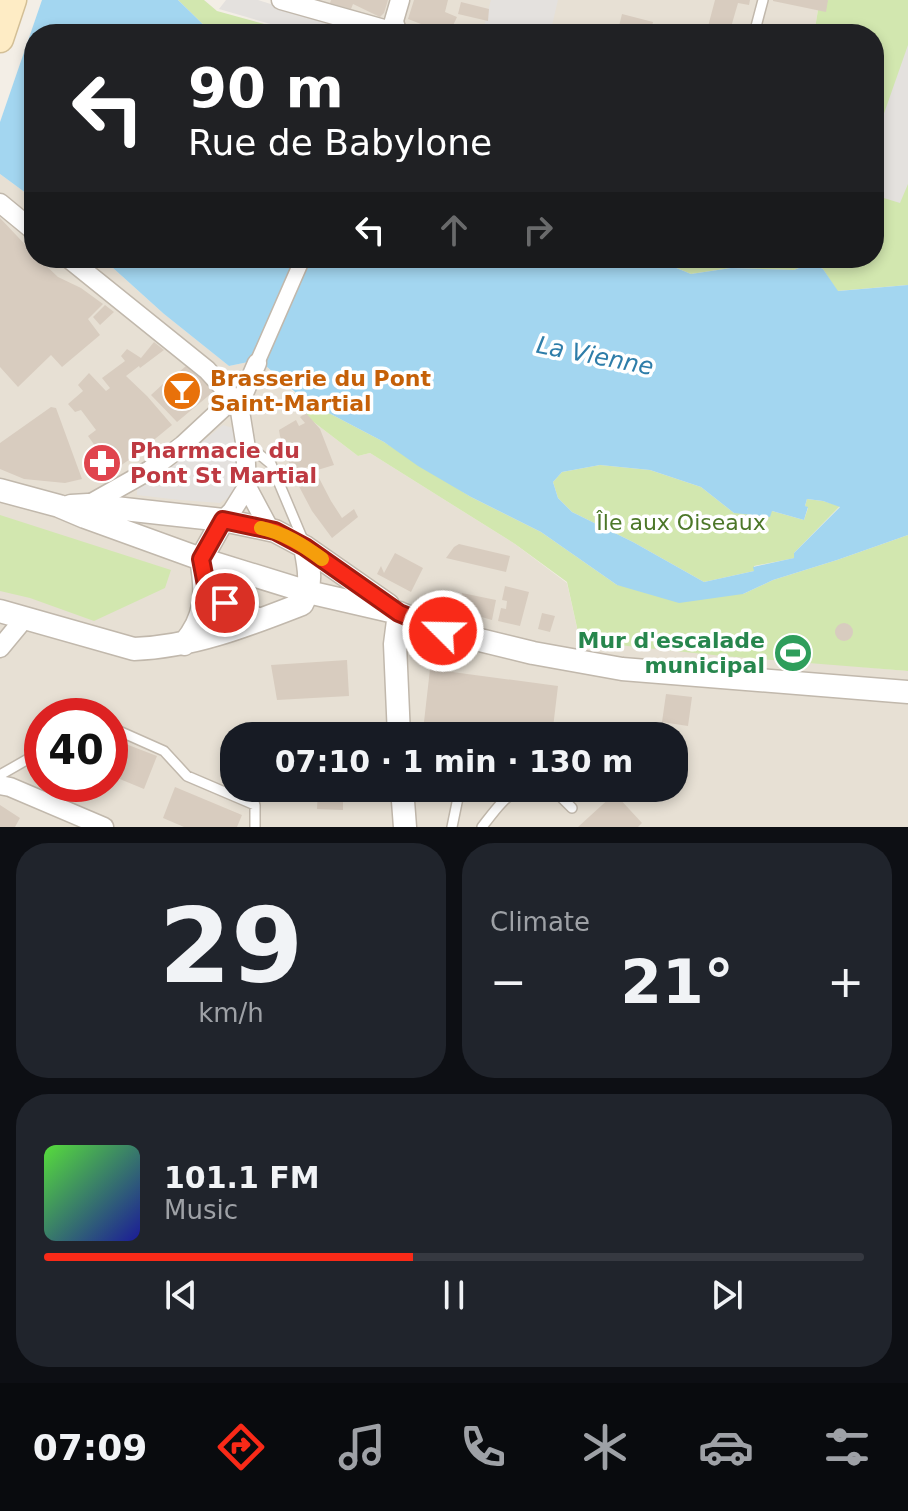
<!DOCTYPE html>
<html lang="en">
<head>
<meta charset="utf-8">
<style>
	body { margin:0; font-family:"DejaVu Sans",sans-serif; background:#20242c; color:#f1f3f6; height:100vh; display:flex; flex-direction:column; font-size:30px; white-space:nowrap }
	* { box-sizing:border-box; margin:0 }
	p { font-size:26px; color:#9ea1a6 }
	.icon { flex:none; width:44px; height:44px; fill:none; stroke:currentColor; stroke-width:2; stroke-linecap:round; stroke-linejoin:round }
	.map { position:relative; height:827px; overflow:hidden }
	.side { display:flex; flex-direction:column; gap:16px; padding:16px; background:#0d0f14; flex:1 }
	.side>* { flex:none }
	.top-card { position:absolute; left:24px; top:24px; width:860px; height:244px; border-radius:32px; box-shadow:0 4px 12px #0003; background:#202124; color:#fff; overflow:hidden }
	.speed { position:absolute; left:24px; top:698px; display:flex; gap:16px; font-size:40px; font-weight:700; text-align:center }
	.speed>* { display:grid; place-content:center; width:104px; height:104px; border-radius:50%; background:#171b24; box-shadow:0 4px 12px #0003; line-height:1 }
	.speed .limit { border:12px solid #d22; background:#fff; color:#111 }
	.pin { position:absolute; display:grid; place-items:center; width:68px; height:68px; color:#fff; margin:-34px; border:4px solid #fff; border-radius:50%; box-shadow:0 2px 8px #0007 }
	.me { position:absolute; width:88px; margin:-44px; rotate:293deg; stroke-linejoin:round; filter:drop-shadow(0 0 6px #0008) }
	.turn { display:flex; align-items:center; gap:28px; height:168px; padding:0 32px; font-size:36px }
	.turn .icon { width:104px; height:104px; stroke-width:2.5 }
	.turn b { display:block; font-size:56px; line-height:68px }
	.lanes { display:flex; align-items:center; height:76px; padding:0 32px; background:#0003; justify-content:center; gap:40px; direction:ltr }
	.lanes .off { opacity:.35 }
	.big { font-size:60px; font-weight:800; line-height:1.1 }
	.side .card { flex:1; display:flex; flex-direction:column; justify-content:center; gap:12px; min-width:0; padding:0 28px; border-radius:32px; background:#20242c }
	.side .dial { align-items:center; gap:0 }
	.dial b { font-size:104px; line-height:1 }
	.song { display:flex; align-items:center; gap:24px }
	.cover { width:96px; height:96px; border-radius:12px; background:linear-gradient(135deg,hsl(110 70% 55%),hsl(240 70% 35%)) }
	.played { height:8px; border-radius:4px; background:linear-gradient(90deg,#f92a18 45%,#363941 45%) }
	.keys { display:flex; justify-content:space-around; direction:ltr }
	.heat { display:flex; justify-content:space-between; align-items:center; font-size:44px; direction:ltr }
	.side .tiles { flex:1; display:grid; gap:16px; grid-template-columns:1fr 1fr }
	.card:last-child { grid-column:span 2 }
	.trip { position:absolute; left:220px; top:722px; width:468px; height:80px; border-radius:32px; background:#171b24; box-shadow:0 4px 12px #0003; font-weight:800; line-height:80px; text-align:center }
	.dock { display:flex; height:128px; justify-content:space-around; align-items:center; background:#090b0e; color:#9ea1a6 }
	.dock .icon { width:56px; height:56px }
	.dock .active { color:#f92a18 }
	.dock b { font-size:36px; color:#f1f3f6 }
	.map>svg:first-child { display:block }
	.residential { fill:#e7e0d4; fill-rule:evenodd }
	.green { fill:#d2e7af }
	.parking { fill:#e4e1de }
	.water { fill:#a3d6f0; fill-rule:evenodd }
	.pier { fill:#f3eee6 }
	.building { fill:#d8ccbf }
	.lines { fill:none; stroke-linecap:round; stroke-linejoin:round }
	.service-casing { stroke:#c1b8ac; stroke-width:12 }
	.pedestrian-casing { stroke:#c1b8ac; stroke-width:17 }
	.minor-casing { stroke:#c1b8ac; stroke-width:21 }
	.tertiary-casing { stroke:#c1b8ac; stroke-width:25 }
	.secondary-casing { stroke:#d3bf96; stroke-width:29 }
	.service { stroke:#fff; stroke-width:9 }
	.pedestrian { stroke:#fff; stroke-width:14 }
	.minor { stroke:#fff; stroke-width:18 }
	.tertiary { stroke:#fff; stroke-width:22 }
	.secondary { stroke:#feecc5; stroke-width:26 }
	.route-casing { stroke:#a21b10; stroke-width:20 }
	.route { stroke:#f92a18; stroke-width:14 }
	.slow { stroke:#f59e0b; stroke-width:14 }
	.labels { text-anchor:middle; stroke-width:7; stroke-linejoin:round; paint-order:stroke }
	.food-label { font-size:22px; font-weight:bold; fill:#c56008; stroke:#fff; text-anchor:start }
	.health-label { font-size:22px; font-weight:bold; fill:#be3a42; stroke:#fff; text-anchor:start }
	.park-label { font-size:22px; fill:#4c7729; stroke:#fff }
	.leisure-label { font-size:22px; font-weight:bold; fill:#27864d; stroke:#fff; text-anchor:end }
	.water-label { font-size:24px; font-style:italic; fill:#2e7da9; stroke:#fff }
</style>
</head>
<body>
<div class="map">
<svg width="908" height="827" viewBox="0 0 908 827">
	<rect width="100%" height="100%" fill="#f3eee6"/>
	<path class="residential" d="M303,0H828L818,10L814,34H342L351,16Z
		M0,174L34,199V258H102L164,314L229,366L253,361L266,366L294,393V407L358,456L370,453L515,544L567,583L580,641L908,671V827H0ZM42,716H110V784H42ZM234,736H674V788H234Z"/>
	<path class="green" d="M178,0H204L217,11L301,34H213Z
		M828,0H908V285L837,291L823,269L811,263L794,270L731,268L691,274L652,258H874V34H814L818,10Z
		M294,393L304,400L384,442L471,497L541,532L617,585L743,594L773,580L837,560L908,535V671L723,656L580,641L567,582L515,544L370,453L358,456L294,407Z
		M600,465L650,470L701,487L734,513L772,511L804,520L808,508L805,506L807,499L823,501L840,506L794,553L795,558L754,566V571L704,582L633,542L572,512L558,498L553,482L562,472Z
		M0,515L171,570L165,588L94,621L30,598L0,591Z"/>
	<path class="parking" d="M226,0H258L349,29L347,34H305L219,9Z
		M491,0H558L550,34H482Z
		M908,45V184L900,203L874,195V142Z
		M223,425L236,429L239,444L236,492L220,503L180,500L137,495V488L164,473Z"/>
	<path class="water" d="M0,0H178L213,34H34V199L0,174Z
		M102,258H652L691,274L731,268L794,270L811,263L823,269L838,291L908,285V535L837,560L773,580L743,594L679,603L617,585L541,532L471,497L418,466L384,442L304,400L266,366L253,361L229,366L164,314ZM600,465L650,470L701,487L734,513L770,517L772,511L804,520L808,507L805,506L807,499L823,501L840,507L794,553V558L753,567L754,571L704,582L633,542L572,512L558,498L553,482L562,472Z"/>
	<path class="pier" d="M0,0H42L0,122Z"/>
	<path class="building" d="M331,0H388L384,13L380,17L353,4L351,9L330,3Z
		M414,0H448L445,12L457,17L449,34H417L421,24L408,19Z
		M715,0H750L749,5L738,3L729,34H706Z
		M773,0H828L826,12L773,1Z
		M461,2L489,9L488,21L458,14Z
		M622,14L653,22L650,34H617Z
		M0,218L34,254V258H38L58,277L81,288L103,304L88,319L100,335L62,367L51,355L18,387L0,367Z
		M105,305L114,312L100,325L93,317Z
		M154,342L164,350L140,368L139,366L126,376L147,396L172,425L133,457L110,473L91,478L90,468L94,467L87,457L98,450L88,436L96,430L81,410L75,412L68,404L83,391L78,385L89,373L106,391L110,388L102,378L125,361L121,356L127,349L141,358Z
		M186,366L213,387V392L177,422L151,395L163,384L168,390L184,376L179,372Z
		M51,407L56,408L82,479L65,483L24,479L0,469V443Z
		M306,413L320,429L334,465L311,472L316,480L319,478L331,501L342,518L354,509L358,517L332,538L312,511L294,477L309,469L308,467L292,471L280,436L279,430L296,420L299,426L305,423L300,417Z
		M459,544L510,556L506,572L446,558L454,547Z
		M395,553L423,568L411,592L377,574L381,566L384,573Z
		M505,586L529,592L520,626L498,621L501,608L506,609L507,601L502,600Z
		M462,593L496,600L492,620L458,610Z
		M542,613L555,616L550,632L538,629Z
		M835 632a9 9 0 1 1 18 0a9 9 0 1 1-18 0Z
		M347,660L349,696L277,700L271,665Z
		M430,669L558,686L552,736H527L424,722Z
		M666,694L692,697L688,726L662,722Z
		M110,738L157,756L144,789L110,775Z
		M175,787L242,815L237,827H184L163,818Z
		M318,788H343V810L317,809Z
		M613,795L618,797L642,823L638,827H578Z
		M0,805L20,818L15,827H0Z"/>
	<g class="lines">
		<defs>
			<path id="service" d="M397,17L403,34
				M754,34L763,0
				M247,444L271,464L303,540
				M110,727L164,751L187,776L255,805V827
				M431,736L433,732
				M0,775L42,751
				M548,788L561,797L572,808
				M452,827L460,788
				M482,827C493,813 505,795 522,788"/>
			<path id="pedestrian" d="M257,363L303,258"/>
			<path id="minor" d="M281,0L391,31L400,0
				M0,203L34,231
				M68,258L207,370L239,405
				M239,405L245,442L247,487L270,530
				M239,405L257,363
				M88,505L150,470L183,445L225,406L239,405
				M223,520L232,511L247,487
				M0,648L24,619
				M0,785L10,787L104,827"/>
			<path id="tertiary" d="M0,490L59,506L85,517L201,559L308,592L399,613L443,631L533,653L622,669L908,692
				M71,506L88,505L223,520L275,531L305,547L388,605
				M201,559L223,520
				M206,585L225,603L259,620
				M0,611L134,649C193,647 248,625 302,604C313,585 309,567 305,547
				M399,613L395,644L399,736
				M184,644C207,617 207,592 201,559
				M402,788L405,827"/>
			<path id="secondary" d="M0,39L13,0"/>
		</defs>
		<use href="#service" class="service-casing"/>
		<use href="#pedestrian" class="pedestrian-casing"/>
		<use href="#minor" class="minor-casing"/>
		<use href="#tertiary" class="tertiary-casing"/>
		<use href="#secondary" class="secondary-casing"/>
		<use href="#service" class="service"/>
		<use href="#pedestrian" class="pedestrian"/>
		<use href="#minor" class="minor"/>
		<use href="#tertiary" class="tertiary"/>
		<use href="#secondary" class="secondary"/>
	</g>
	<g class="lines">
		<defs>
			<path id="route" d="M225,603L206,585L201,559L223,520L275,531L305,547L399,613L443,631"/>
		</defs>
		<use href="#route" class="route-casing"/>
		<use href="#route" class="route"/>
		<path class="slow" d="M261,528C284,533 303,545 322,559"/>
	</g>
	<defs>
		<symbol id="bar-disc" viewBox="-11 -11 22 22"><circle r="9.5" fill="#e8710a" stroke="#fff"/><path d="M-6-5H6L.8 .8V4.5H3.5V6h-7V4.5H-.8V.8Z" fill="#fff"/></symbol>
		<symbol id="pharmacy-disc" viewBox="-11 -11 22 22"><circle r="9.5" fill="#e0444e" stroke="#fff"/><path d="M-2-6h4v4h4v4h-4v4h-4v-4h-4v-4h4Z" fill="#fff"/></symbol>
		<symbol id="stadium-disc" viewBox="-11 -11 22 22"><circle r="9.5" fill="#2e9e5b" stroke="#fff"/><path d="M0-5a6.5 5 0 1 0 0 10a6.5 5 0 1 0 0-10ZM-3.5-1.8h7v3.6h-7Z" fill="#fff"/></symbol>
	</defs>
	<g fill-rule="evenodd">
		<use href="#bar-disc" x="160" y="369" width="44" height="44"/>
		<use href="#pharmacy-disc" x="80" y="441" width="44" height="44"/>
		<use href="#stadium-disc" x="771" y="631" width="44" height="44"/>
	</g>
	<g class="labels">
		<g class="food-label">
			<text x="210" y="386">Brasserie du Pont<tspan x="210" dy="25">Saint-Martial</tspan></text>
		</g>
		<g class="health-label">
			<text x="130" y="458">Pharmacie du<tspan x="130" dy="25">Pont St Martial</tspan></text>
		</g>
		<g class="park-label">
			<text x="681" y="530">Île aux Oiseaux</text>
		</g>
		<g class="leisure-label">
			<text x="765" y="648">Mur d'escalade<tspan x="765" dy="25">municipal</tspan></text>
		</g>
		<g class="water-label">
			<text transform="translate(595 356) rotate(11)" y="8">La Vienne</text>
		</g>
	</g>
</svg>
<div class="speed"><div class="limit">40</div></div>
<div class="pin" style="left:225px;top:603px;background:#d93025"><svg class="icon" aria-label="arrive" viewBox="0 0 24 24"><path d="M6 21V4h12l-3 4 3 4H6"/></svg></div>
<svg class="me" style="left:443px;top:631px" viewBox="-20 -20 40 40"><circle r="17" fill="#f92a18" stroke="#fff" stroke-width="3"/><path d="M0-11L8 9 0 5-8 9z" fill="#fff"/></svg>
<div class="trip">07:10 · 1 min · 130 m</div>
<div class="top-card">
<div class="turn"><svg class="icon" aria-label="left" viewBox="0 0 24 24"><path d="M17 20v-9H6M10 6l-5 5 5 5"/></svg><div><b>90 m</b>Rue de Babylone</div></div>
<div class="lanes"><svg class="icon" aria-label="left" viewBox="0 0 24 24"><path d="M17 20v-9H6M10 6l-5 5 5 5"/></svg><svg class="icon off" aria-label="ahead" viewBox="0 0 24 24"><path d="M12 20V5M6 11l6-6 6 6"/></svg><svg class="icon off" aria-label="right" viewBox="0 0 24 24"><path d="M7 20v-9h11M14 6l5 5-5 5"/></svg></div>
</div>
</div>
<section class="side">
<div class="tiles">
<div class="card dial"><b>29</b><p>km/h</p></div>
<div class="card"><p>Climate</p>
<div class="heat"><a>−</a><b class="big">21°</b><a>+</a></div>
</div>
<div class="card">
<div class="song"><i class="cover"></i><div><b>101.1 FM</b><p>Music</p></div></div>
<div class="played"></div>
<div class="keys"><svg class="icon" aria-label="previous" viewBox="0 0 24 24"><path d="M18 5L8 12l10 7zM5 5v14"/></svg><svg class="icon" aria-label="pause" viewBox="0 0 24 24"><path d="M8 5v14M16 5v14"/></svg><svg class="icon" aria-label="next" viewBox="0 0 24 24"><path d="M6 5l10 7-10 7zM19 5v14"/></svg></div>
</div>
</div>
</section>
<nav class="dock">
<b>07:09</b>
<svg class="icon active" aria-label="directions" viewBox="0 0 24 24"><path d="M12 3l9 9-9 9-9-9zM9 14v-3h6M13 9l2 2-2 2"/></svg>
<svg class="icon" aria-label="music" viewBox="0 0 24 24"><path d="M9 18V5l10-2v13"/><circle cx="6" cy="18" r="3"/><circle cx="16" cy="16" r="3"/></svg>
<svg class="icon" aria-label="phone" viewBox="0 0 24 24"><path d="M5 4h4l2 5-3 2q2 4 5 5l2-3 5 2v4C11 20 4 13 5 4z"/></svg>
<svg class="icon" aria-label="climate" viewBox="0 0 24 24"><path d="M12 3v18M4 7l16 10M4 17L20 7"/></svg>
<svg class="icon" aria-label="car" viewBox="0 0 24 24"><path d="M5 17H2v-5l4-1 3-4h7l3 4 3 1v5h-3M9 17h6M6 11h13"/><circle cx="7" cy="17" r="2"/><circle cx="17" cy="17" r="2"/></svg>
<svg class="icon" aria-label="filters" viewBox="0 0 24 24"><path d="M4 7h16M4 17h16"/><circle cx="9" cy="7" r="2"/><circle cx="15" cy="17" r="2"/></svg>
</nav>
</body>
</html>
